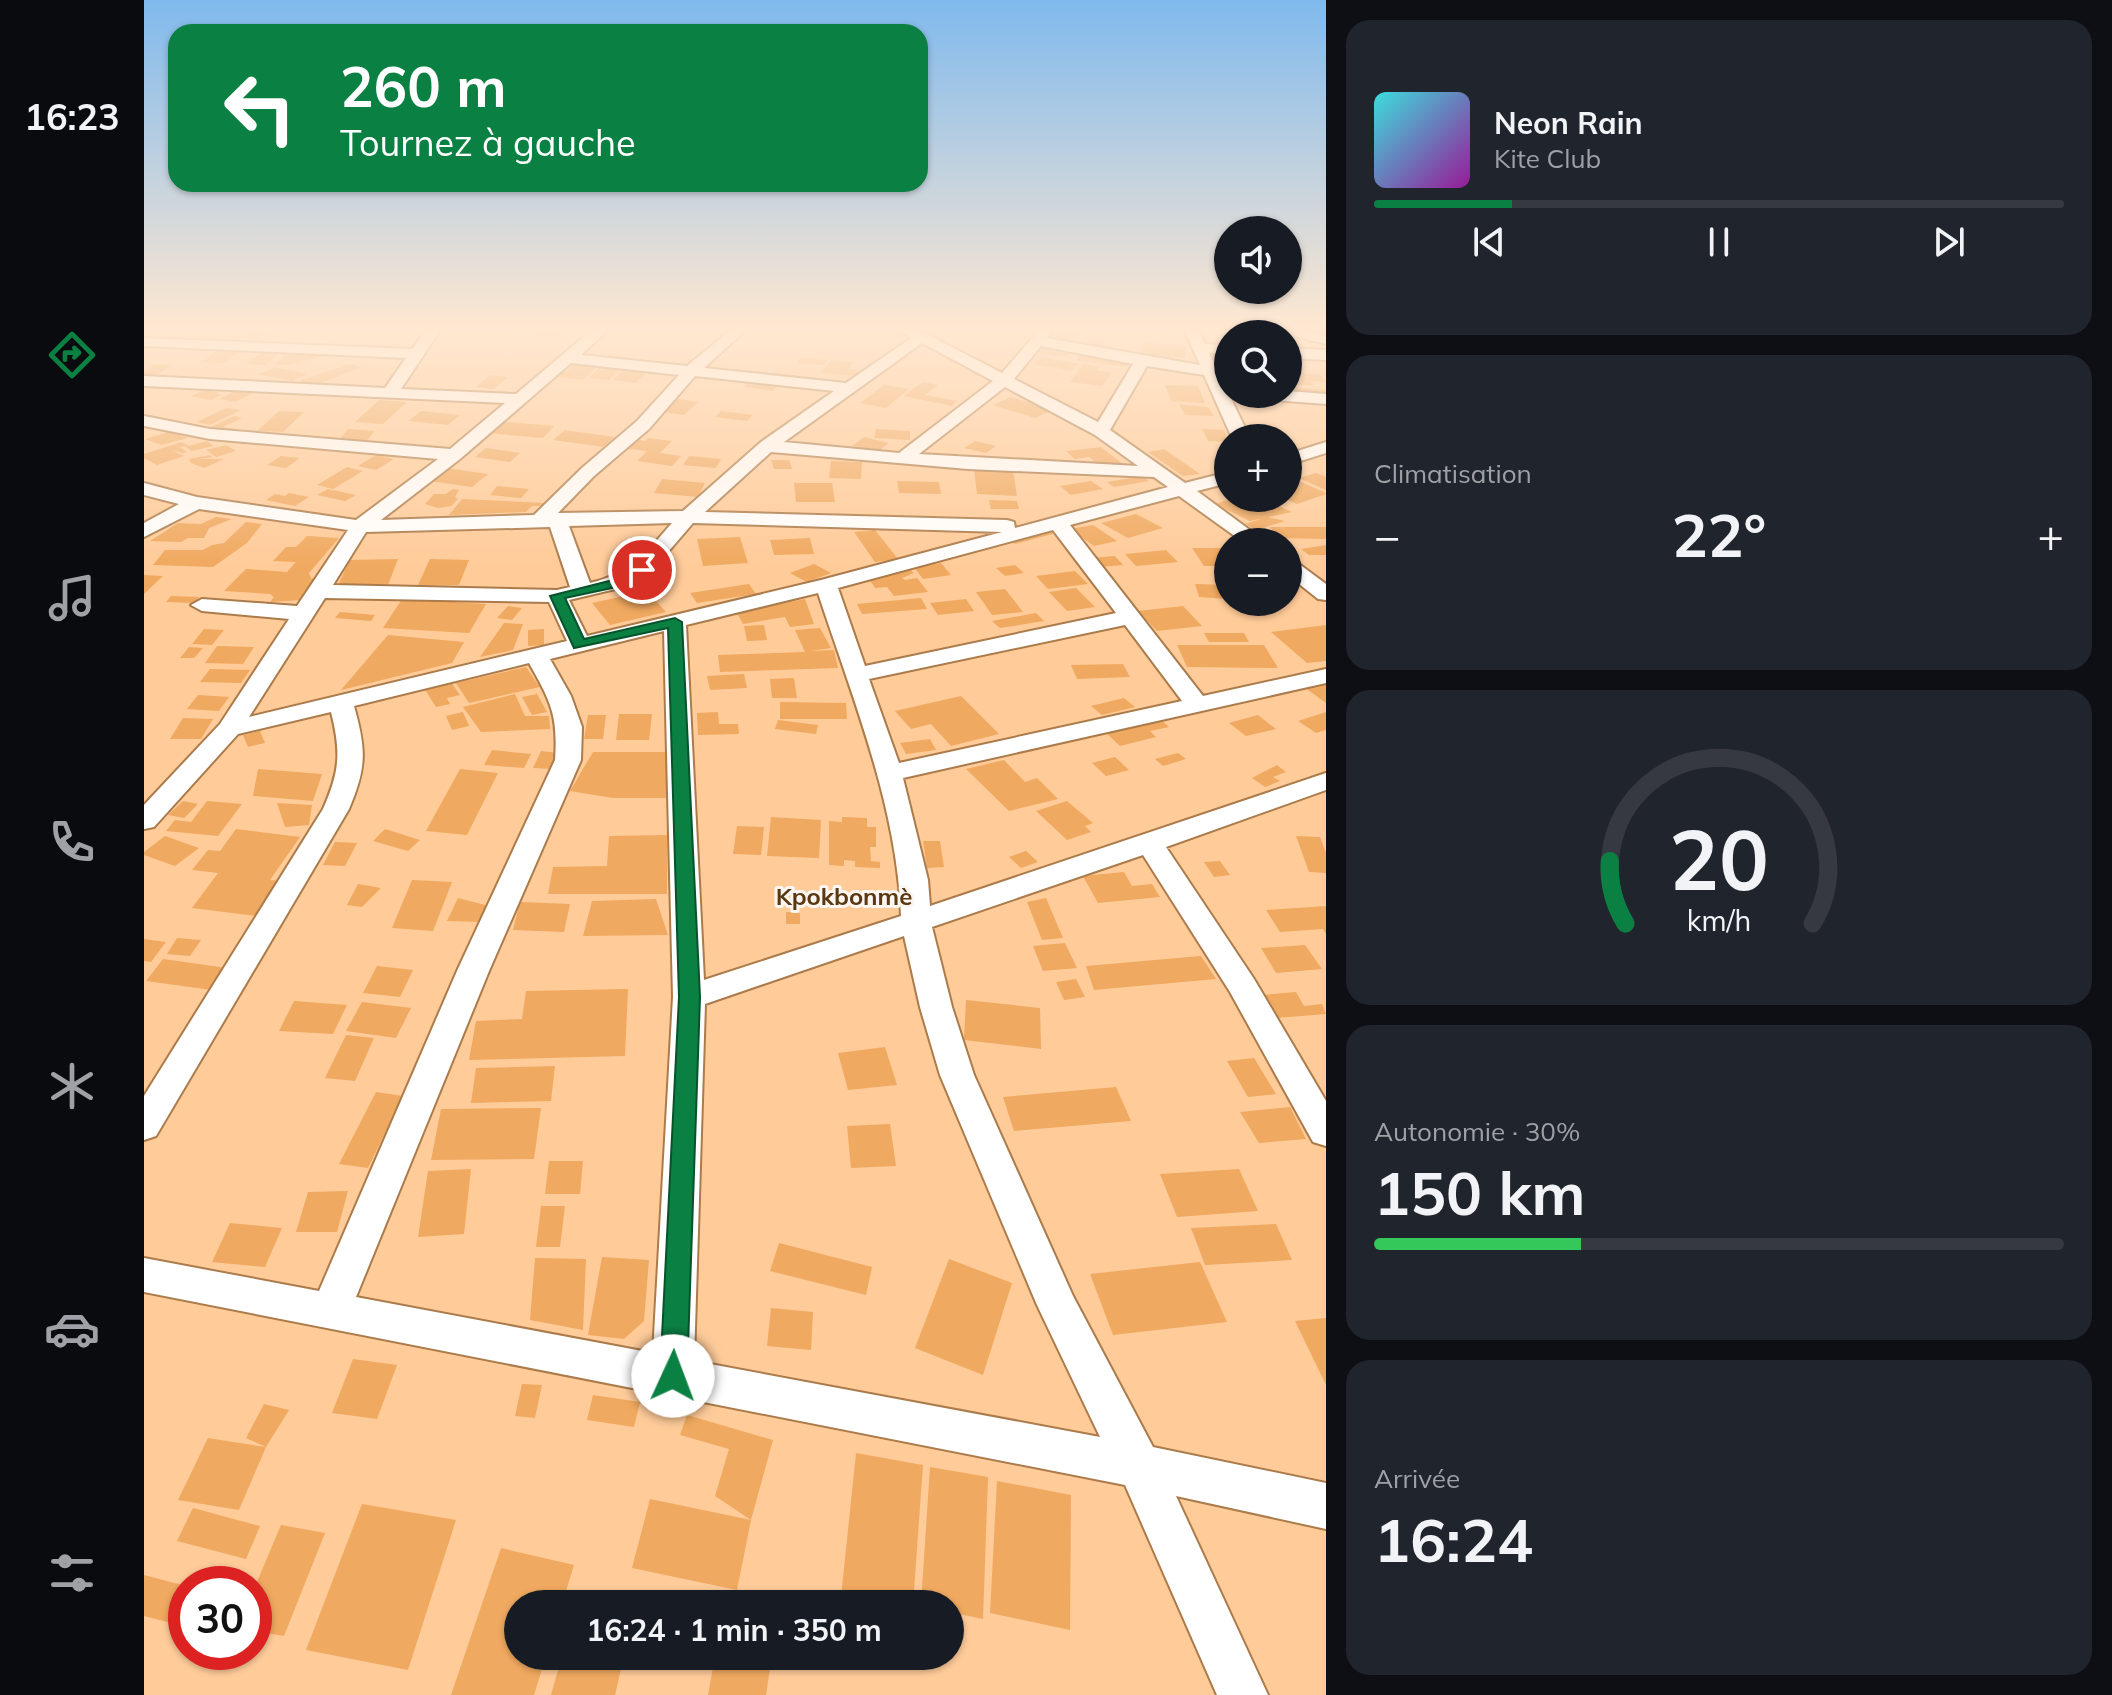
<!DOCTYPE html>
<html lang="fr">
<head>
<meta charset="utf-8">
<style>
	body { margin:0; font-family:Mulish,sans-serif; background:#20242c; color:#f1f3f6; height:100vh; display:flex; flex-direction:column; font-size:30px; white-space:nowrap }
	* { box-sizing:border-box; margin:0 }
	p { font-size:26px; color:#9ea1a6 }
	.icon { flex:none; width:44px; height:44px; fill:none; stroke:currentColor; stroke-width:2; stroke-linecap:round; stroke-linejoin:round }
	.map { position:relative; flex:1; overflow:hidden }
	.panel { display:flex; flex-direction:column; gap:20px; padding:20px; background:#0d0f14; width:786px }
	.panel>* { flex:none }
	.top-card { position:absolute; left:24px; top:24px; width:760px; height:168px; border-radius:24px; box-shadow:0 2px 6px #0004; background:#0b8043; color:#fff; overflow:hidden }
	.buttons { position:absolute; left:1070px; top:216px; display:grid; gap:16px }
	.buttons a { display:grid; place-items:center; width:88px; height:88px; border-radius:50%; background:#171b24; box-shadow:0 2px 6px #0004; font-size:40px }
	.speed { position:absolute; left:24px; top:1566px; display:flex; gap:16px; font-size:40px; font-weight:700; text-align:center }
	.speed>* { display:grid; place-content:center; width:104px; height:104px; border-radius:50%; background:#171b24; box-shadow:0 2px 6px #0004; line-height:1 }
	.speed .limit { border:12px solid #d22; background:#fff; color:#111 }
	.pin { position:absolute; display:grid; place-items:center; width:68px; height:68px; color:#fff; margin:-34px; border:4px solid #fff; border-radius:50%; box-shadow:0 2px 8px #0007 }
	.me { position:absolute; width:88px; margin:-44px; rotate:2deg; stroke-linejoin:round; filter:drop-shadow(0 0 6px #0008) }
	.turn { display:flex; align-items:center; gap:28px; height:168px; padding:0 40px; font-size:36px }
	.turn .icon { width:104px; height:104px; stroke-width:2.5 }
	.turn b { display:block; font-size:56px; line-height:68px }
	.big { font-size:60px; font-weight:700; line-height:1.1 }
	.panel .widget { flex:1; display:flex; flex-direction:column; justify-content:center; gap:12px; min-width:0; padding:0 28px; border-radius:24px; background:#20242c }
	.panel .dial { align-items:center; gap:0 }
	.dial svg { height:208px; overflow:visible; fill:none; stroke:#363941; stroke-width:7; stroke-linecap:round; text-anchor:middle }
	.dial text { fill:#f1f3f6; stroke:none }
	.song { display:flex; align-items:center; gap:24px }
	.cover { width:96px; height:96px; border-radius:12px; background:linear-gradient(135deg,hsl(180 70% 55%),hsl(300 70% 35%)) }
	.played { height:8px; border-radius:4px; background:linear-gradient(90deg,#0b8043 20%,#363941 20%) }
	.keys { display:flex; justify-content:space-around; direction:ltr }
	.heat { display:flex; justify-content:space-between; align-items:center; font-size:44px; direction:ltr }
	.charge { height:12px; border-radius:6px; background:linear-gradient(90deg,#34c759 30%,#363941 0) }
	.trip { position:absolute; left:360px; top:1590px; width:460px; height:80px; border-radius:40px; background:#171b24; box-shadow:0 2px 6px #0004; font-weight:700; line-height:80px; text-align:center }
	main { display:flex; flex:1; min-height:0 }
	.tab-bar { display:flex; flex-direction:column; width:144px; justify-content:space-around; align-items:center; background:#090b0e; color:#9ea1a6 }
	.tab-bar .icon { width:56px; height:56px }
	.tab-bar .selected { color:#0b8043 }
	.tab-bar b { font-size:36px; color:#f1f3f6 }
	.map>svg:first-child { display:block }
	.building { fill:#f0a960 }
	.lines { fill:none; stroke-linecap:round; stroke-linejoin:round }
	.minor-casing { stroke:#ab7b4b; stroke-width:4 }
	.minor { fill:#fff; fill-rule:evenodd }
	.route { fill:#0b8043; stroke:#07532c; stroke-width:2 }
	.labels { text-anchor:middle; stroke-width:6; stroke-linejoin:round; paint-order:stroke }
	.neighbourhood-label { font-size:24px; font-weight:bold; fill:#593812; stroke:#fbf6f1 }
</style>
</head>
<body>
<main>
<nav class="tab-bar">
<b>16:23</b>
<svg class="icon selected" aria-label="directions" viewBox="0 0 24 24"><path d="M12 3l9 9-9 9-9-9zM9 14v-3h6M13 9l2 2-2 2"/></svg>
<svg class="icon" aria-label="music" viewBox="0 0 24 24"><path d="M9 18V5l10-2v13"/><circle cx="6" cy="18" r="3"/><circle cx="16" cy="16" r="3"/></svg>
<svg class="icon" aria-label="phone" viewBox="0 0 24 24"><path d="M5 4h4l2 5-3 2q2 4 5 5l2-3 5 2v4C11 20 4 13 5 4z"/></svg>
<svg class="icon" aria-label="climate" viewBox="0 0 24 24"><path d="M12 3v18M4 7l16 10M4 17L20 7"/></svg>
<svg class="icon" aria-label="car" viewBox="0 0 24 24"><path d="M5 17H2v-5l4-1 3-4h7l3 4 3 1v5h-3M9 17h6M6 11h13"/><circle cx="7" cy="17" r="2"/><circle cx="17" cy="17" r="2"/></svg>
<svg class="icon" aria-label="filters" viewBox="0 0 24 24"><path d="M4 7h16M4 17h16"/><circle cx="9" cy="7" r="2"/><circle cx="15" cy="17" r="2"/></svg>
</nav>
<div class="map">
<svg width="1182" height="1695" viewBox="0 0 1182 1695">
	<rect width="100%" height="100%" fill="#ffcb99"/>
	<path class="building" d="M113,329H129L109,344H100L106,338H100Z
		M380,329H419L409,336L376,331Z
		M919,329H939L926,344L907,341Z
		M940,336L961,338L958,346L936,344Z
		M998,342L1042,346L1041,358L1018,356V362L994,359Z
		M897,345L928,352L919,357L888,351Z
		M77,348L98,349L80,363L58,362Z
		M119,351L137,352L121,365L102,364Z
		M144,352L178,353L184,355L144,365H130Z
		M937,354L985,362L980,367L932,360Z
		M898,357L935,364L927,371L890,364Z
		M656,358L683,360L680,365L653,363Z
		M687,360L709,362L705,369L715,370L711,376L676,373Z
		M422,363L454,366L439,380L406,376L414,370L423,371L426,368L417,367Z
		M11,364L27,365L9,378H0V372Z
		M205,364L218,367L170,386L155,381Z
		M939,364L956,367L953,370L968,373L958,386L926,382Z
		M457,366L477,368L465,380L445,378Z
		M131,367L164,374L148,381L114,374Z
		M481,368L503,371L492,383L469,380Z
		M1144,373L1175,374L1182,382L1166,381L1170,385H1144Z
		M346,375L364,377L350,389L332,387Z
		M607,380L635,383L629,391L600,387Z
		M779,382L794,385L781,395L813,401L808,406L760,396Z
		M740,385L765,389L742,408L716,403Z
		M1021,385L1054,386L1061,403L1027,401Z
		M1147,387L1182,390V395L1149,392Z
		M61,390L75,393L72,394L78,395L67,400L47,396Z
		M93,390L113,391L91,402L75,399Z
		M867,397L909,410L891,418L849,405Z
		M534,399L554,402L540,415L519,412Z
		M235,400L263,402L239,424L211,422Z
		M1035,404L1064,407L1070,416L1041,415Z
		M83,408L97,410L66,425L52,422Z
		M135,411L160,412L139,432L113,431Z
		M277,411L316,415L304,425L264,421Z
		M577,411L609,415L603,421L571,417Z
		M90,416L98,418L79,427L93,429L86,432L60,430Z
		M354,421L410,426L399,438L342,433Z
		M204,429L231,431L222,442L194,441Z
		M732,429L766,431V440L730,438Z
		M1058,429L1080,430L1084,442L1064,441Z
		M421,430L471,437L459,447L409,440Z
		M25,432L44,438L17,445L1,439Z
		M720,437L745,443L733,452L708,446Z
		M504,438L528,441L516,453L537,456L528,466L493,461L503,451L480,448L489,439L501,441Z
		M63,441L69,446L48,451L41,446L36,447L43,452L38,453L28,450L40,456L13,465L0,458V454L37,442L45,446Z
		M831,441L852,446L842,453L820,448Z
		M82,445L92,451L72,457L62,450Z
		M957,447L980,465L959,468L945,457L931,459L922,451Z
		M342,448L376,453L366,462L331,457Z
		M1020,449L1056,474L1039,476L1004,452Z
		M66,455L68,457L56,459H80L60,468L47,463L45,459Z
		M232,455L250,459L232,470L214,466Z
		M137,456L156,458L142,468L123,465Z
		M545,456L577,459L572,468L539,465Z
		M627,460H645L648,469H630Z
		M687,461L718,462L717,479L685,478Z
		M203,467L219,471L189,489L173,485Z
		M302,468L344,474L328,487L286,481Z
		M830,469L869,470L873,496L833,494Z
		M1172,473L1182,477V490L1155,478Z
		M998,476L1005,481L970,487L963,482Z
		M1144,476L1182,493V494L1153,504L1144,500Z
		M518,479L561,483L554,497L510,493Z
		M753,481L795,482L797,494L755,493Z
		M947,481L959,489L927,495L916,486Z
		M650,483H688L691,502H652Z
		M353,486L385,489L377,498L346,495Z
		M184,489L212,495L201,501L173,495Z
		M309,489L315,490L311,497L314,499L307,506L294,508L281,504L290,494H302Z
		M145,493L165,497L151,506L122,500L131,494L141,496Z
		M1089,498H1117L1148,512L1106,521L1071,504Z
		M318,499L401,503V506H388L382,512L305,515Z
		M845,500L873,501L875,509H847Z
		M992,514L1019,528L984,538L957,523Z
		M72,517L88,519L65,528L60,538H44L37,542L6,541L34,523L57,524Z
		M1123,517L1141,521L1112,530L1101,524Z
		M102,522L118,524L103,543L69,567L9,565L21,550H59L68,545L80,543Z
		M949,525L973,541L950,546L926,529Z
		M1126,527H1182V539L1134,538Z
		M904,528L909,534L871,544L863,539Z
		M731,530L754,559L731,562L710,532Z
		M163,536L195,538L165,573L167,578L174,580L158,600L126,602L130,597L126,594L80,591L102,569L143,572L152,562L129,561L142,547H152Z
		M596,537L604,563L559,566L553,539Z
		M666,538L670,554L630,555L626,540Z
		M1182,545V555H1165L1157,549Z
		M1048,548H1084V566H1060Z
		M1022,550L1034,562L992,566L981,554Z
		M971,556L979,565L957,567L948,558Z
		M254,559L244,585H194L206,560Z
		M286,559L325,560L315,585H274Z
		M797,563L807,575L779,579L770,567Z
		M670,564L687,573L663,582L646,573Z
		M871,565L880,573L861,576L852,568Z
		M764,568L770,573L758,578L761,580L773,578L784,592L750,596L743,587L731,588L725,579Z
		M931,571L944,584L904,589L892,576Z
		M0,575L19,576L0,594Z
		M605,584L612,594L553,603L546,593Z
		M1051,584L1084,585V599L1055,597Z
		M932,588L951,607L923,611L905,592Z
		M861,589L879,612L848,615L832,592Z
		M503,591L522,612L466,625L448,603Z
		M27,596L55,597L50,603L22,602Z
		M777,598L783,609L718,614L713,604Z
		M258,599L342,604L325,633L239,628Z
		M661,599L670,624L646,627L641,617L599,624L593,613Z
		M822,599L830,611L794,615L786,603Z
		M1084,602H1127L1131,609L1086,607Z
		M364,606L378,608L368,620L353,618Z
		M1039,606L1058,626L1013,631L994,611Z
		M196,612L231,615L227,621L191,618Z
		M892,613L900,621L856,628L848,621Z
		M360,623L379,624L369,650L336,657Z
		M620,625L623,640L603,641L600,626Z
		M1182,625V661L1163,663L1127,632Z
		M676,628L687,648L667,651L690,650L694,668L576,672L574,655L661,652L651,630Z
		M60,629L80,630L68,645L48,644Z
		M400,629V645L384,646V630Z
		M1060,633H1100L1105,642H1065Z
		M244,635L320,642L308,663L197,690Z
		M1033,645H1120L1134,668L1043,667Z
		M73,646L110,647L99,664L61,663Z
		M45,647L59,648L50,658H36Z
		M979,664L986,677L933,679L927,665Z
		M382,667L396,687L325,703L312,683Z
		M66,669L106,670L97,683L56,682Z
		M600,674L603,688L566,690L563,676Z
		M650,678L653,698H628L626,679Z
		M307,682L316,695L303,698L306,704L292,707L280,688Z
		M1182,682V703L1160,687Z
		M371,694L381,716H405L406,729L337,732L319,707Z
		M393,694L403,712L388,715L378,697Z
		M54,695L85,697L75,711L43,709Z
		M817,696L855,734L807,746L787,724L767,729L751,711Z
		M980,698L991,707L958,715L947,706Z
		M636,702L702,703L703,719H636Z
		M319,712L325,726L308,730L302,716Z
		M574,712L575,724H594L595,734L554,735L553,713Z
		M1182,712V730L1172,733L1154,721Z
		M475,714H508L505,740H472Z
		M444,715H462L459,739H440Z
		M1114,715L1132,729L1102,736L1085,723Z
		M39,718L69,719L57,739H26Z
		M1015,718L1025,727L1006,731L1012,737L976,746L960,731Z
		M634,720L674,725L672,734L631,729Z
		M116,731L121,743L104,747L99,735Z
		M786,739L792,750L762,754L756,743Z
		M348,750L387,754L380,768L340,765Z
		M397,751L415,753L407,769L389,768Z
		M449,752H526L523,798H469L426,791Z
		M1034,753L1042,759L1019,766L1011,759Z
		M971,757L985,770L962,776L948,763Z
		M860,760L881,782L893,778L914,799L865,811L822,769Z
		M1133,765L1142,772L1129,777L1136,781L1121,787L1108,778Z
		M114,769L178,774L169,801L109,796Z
		M316,769L354,773L323,835L282,831Z
		M39,801L54,804L40,818L24,815Z
		M63,801L98,804L74,836L22,831L31,820L47,822Z
		M923,801L949,823L941,826L947,832L923,840L892,811Z
		M133,803L168,805L165,825L141,827Z
		M627,817L677,820L675,858L623,856Z
		M698,817L723,818V827H732V847H726L727,861L736,862V868L711,867V861L700,860V866L685,865V821L698,822Z
		M593,826L620,827L617,855L589,854Z
		M92,829L156,837L126,880L137,881L113,916L48,908L74,873L48,870L64,850L76,851Z
		M241,829L276,840L264,851L229,841Z
		M523,835V894H404L409,867L463,866L465,836Z
		M21,836L55,848L31,866L0,855V852Z
		M1152,836L1176,837L1182,853V873L1165,872Z
		M779,841H796L800,867L783,868Z
		M191,842L213,843L201,866L179,865Z
		M882,851L894,862L877,868L865,857Z
		M1076,861L1086,875L1070,877L1060,862Z
		M980,872L988,886L1008,884L1016,897L954,903L939,876Z
		M268,880L308,882L289,931L248,928Z
		M214,884L237,888L218,907L203,905Z
		M314,898L345,906L338,922L303,921Z
		M902,898L919,938L898,940L883,902Z
		M512,899L524,935L439,936L448,901Z
		M376,902L426,904L420,932L369,930Z
		M1182,906V934L1179,929L1136,932L1122,910Z
		M642,912L656,913V924H642Z
		M33,938L57,940L46,956L23,954Z
		M0,939L22,942L7,962L0,961Z
		M921,943L933,968L899,971L889,946Z
		M1161,945L1178,969L1132,973L1117,948Z
		M1057,956L1072,979L950,990L942,966Z
		M19,959L90,969L75,991L2,981Z
		M233,966L269,970L256,997L219,993Z
		M932,979L941,997L920,1000L912,982Z
		M484,989L481,1056L325,1060L332,1021L378,1019L382,991Z
		M1152,992L1160,1006L1178,1004L1182,1014L1133,1018L1119,995Z
		M822,1000L896,1008L897,1049L820,1040Z
		M150,1001L203,1005L189,1034L135,1031Z
		M218,1002L267,1008L252,1038L202,1031Z
		M202,1035L230,1038L211,1081L181,1078Z
		M741,1047L753,1085L704,1090L694,1053Z
		M1110,1058L1132,1094L1104,1097L1083,1061Z
		M411,1066L407,1101L327,1103L332,1068Z
		M972,1087L987,1121L870,1131L859,1097Z
		M232,1092L259,1096L224,1168L195,1164Z
		M1146,1107L1162,1139L1115,1143L1096,1112Z
		M397,1108L390,1159L287,1160L297,1109Z
		M746,1124L752,1166L707,1168L703,1126Z
		M405,1161H439L436,1194H401Z
		M327,1169L320,1234L274,1237L284,1171Z
		M1095,1169L1114,1211L1033,1217L1016,1174Z
		M204,1191L193,1232H152L164,1192Z
		M397,1206H421L416,1247H392Z
		M86,1223L138,1228L121,1267L68,1262Z
		M1132,1224L1148,1260L1061,1265L1047,1228Z
		M635,1243L728,1267L722,1295L626,1271Z
		M458,1257L505,1260L500,1321L480,1339L444,1335Z
		M391,1258L442,1259L439,1330L386,1320Z
		M805,1259L868,1283L839,1375L771,1348Z
		M1056,1262L1083,1322L969,1335L946,1274Z
		M627,1308L669,1312L667,1350L623,1346Z
		M1182,1318V1385L1151,1321Z
		M209,1359L253,1365L233,1419L188,1413Z
		M378,1384L398,1385L391,1418L371,1416Z
		M449,1395L496,1402L490,1427L443,1420Z
		M120,1404L145,1410L122,1447L102,1438Z
		M543,1415L629,1440L607,1520L593,1590L488,1568L506,1499L607,1520L571,1496L585,1449L536,1435Z
		M64,1438L122,1447L95,1510L34,1500Z
		M712,1453L779,1465L769,1604H733L697,1597Z
		M786,1467L844,1477L839,1619L806,1612V1604H777Z
		M853,1481L927,1495L926,1630L846,1613Z
		M218,1504L312,1520L264,1670L162,1650Z
		M49,1508L116,1526L102,1559L33,1541Z
		M137,1525L181,1533L140,1636L110,1631V1589Z
		M357,1548L430,1565L418,1604H374V1656H402L390,1695H307Z
		M0,1575L42,1586V1620L39,1626L0,1616Z
		M418,1656H480L471,1695H407Z
		M571,1656H628L622,1695H564Z"/>
	<g class="lines">
		<defs>
			<path id="minor" d="M283,329H297L257,389L372,394L449,329H465L437,355L543,366L588,329H603L560,368L702,383L767,338L755,329H773L858,373L896,329H910L903,338L1056,365L1040,329H1054L1061,344L1084,345V353H1065L1106,438H1088L1060,375L1003,366L966,430L1041,483L1084,472V483L1053,491L1122,542H1099L1035,496L926,525L1059,696L1182,669V683L759,778L784,880L786,906L1182,773V790L1022,847L1110,979L1182,1101V1146L1169,1142L1086,992L999,855L788,927L808,1007L830,1075L929,1296L1009,1447L1182,1483V1529L1032,1496L1124,1695H1073L981,1485L0,1292V1258L175,1291L313,971L411,760C414,715 407,702 385,663L210,706C222,749 223,767 205,809L12,1136L0,1140V1096L179,809C196,771 197,752 187,712L94,734L10,827L0,829V805L76,724L145,619L58,611L47,605L58,599L153,606L204,530L55,509L0,537V523L35,504L0,495V483L53,497L212,520L294,459L66,439L0,426V416L66,429L306,449L361,403L0,386V376L241,388L262,358L0,346V338L268,349ZM778,343L849,381L755,453L640,442ZM897,346L989,364L954,422L870,379ZM427,363L535,375L493,421L438,468L390,515L237,520L316,459ZM551,376L690,391L617,442L539,511L414,513L450,476L505,429ZM861,387L951,435L994,466L775,454ZM627,452L824,469L1010,477L1024,487L871,528L870,522L863,520L561,512ZM528,523C500,555 488,573 446,583L425,526ZM549,523L858,532L677,580L443,636L425,600L484,586L505,574ZM406,527L426,587L413,590L189,585L222,532ZM909,530L972,613L721,666L694,588ZM674,593C708,697 753,805 757,916L560,980L542,625ZM181,598L405,602L423,641L105,717ZM981,625L1038,701L755,763L725,679ZM520,631L529,997L509,1353L212,1297L345,971L437,760L438,727L427,696L406,659ZM760,936L776,1007L796,1075L893,1305L956,1437L550,1361L561,1004Z
				M1131,329H1155L1182,336V344L1133,332Z
				M1144,348L1182,350V360L1144,358Z
				M1144,391L1182,394V404L1115,399L1107,394H1144Z
				M1182,442V453L1144,465V454Z
				M1144,559L1151,561L1182,584V600L1174,599L1144,575Z"/>
		</defs>
		<use href="#minor" class="minor-casing"/>
		<use href="#minor" class="minor"/>
	</g>
	<linearGradient id="sky" x2="0" y2="1"><stop stop-color="#7fb9ed"/><stop offset="0.58" stop-color="#ffe8d1"/><stop offset="1" stop-color="#ffe8d1" stop-opacity="0"/></linearGradient>
	<rect width="1182" height="566" fill="url(#sky)"/>
	<path class="route" d="M494,567L505,570L482,585L421,598L440,639L531,618L538,622L556,997L543,1376L539,1385L529,1389L520,1385L516,1376L535,997L524,628L430,648L406,596L473,579Z"/>
	<g class="labels">
		<g class="neighbourhood-label">
			<text x="700" y="905">Kpokbonmè</text>
		</g>
	</g>
</svg>
<div class="buttons">
<a><svg class="icon" aria-label="sound" viewBox="0 0 24 24"><path d="M4 9h4l5-4v14l-5-4H4zM17 9q2 3 0 6"/></svg></a>
<a><svg class="icon" aria-label="search" viewBox="0 0 24 24"><circle cx="10" cy="10" r="6"/><path d="M15 15l6 6"/></svg></a>
<a>+</a>
<a>−</a>
</div>
<div class="speed"><div class="limit">30</div></div>
<div class="pin" style="left:498px;top:570px;background:#d93025"><svg class="icon" aria-label="arrive" viewBox="0 0 24 24"><path d="M6 21V4h12l-3 4 3 4H6"/></svg></div>
<svg class="me" style="left:529px;top:1376px" viewBox="-20 -20 40 40"><circle r="19" fill="#fff"/><path d="M0-13L10 11 0 6-10 11z" fill="#0b8043"/></svg>
<div class="trip">16:24 · 1 min · 350 m</div>
<div class="top-card">
<div class="turn"><svg class="icon" aria-label="left" viewBox="0 0 24 24"><path d="M17 20v-9H6M10 6l-5 5 5 5"/></svg><div><b>260 m</b>Tournez à gauche</div></div>
</div>
</div>
<section class="panel">
<div class="widget">
<div class="song"><i class="cover"></i><div><b>Neon Rain</b><p>Kite Club</p></div></div>
<div class="played"></div>
<div class="keys"><svg class="icon" aria-label="previous" viewBox="0 0 24 24"><path d="M18 5L8 12l10 7zM5 5v14"/></svg><svg class="icon" aria-label="pause" viewBox="0 0 24 24"><path d="M8 5v14M16 5v14"/></svg><svg class="icon" aria-label="next" viewBox="0 0 24 24"><path d="M6 5l10 7-10 7zM19 5v14"/></svg></div>
</div>
<div class="widget"><p>Climatisation</p>
<div class="heat"><a>−</a><b class="big">22°</b><a>+</a></div>
</div>
<div class="widget dial"><svg viewBox="0 0 100 80">
<path d="M14 69A42 42 0 1 1 86 69"/>
<path d="M14 69A42 42 0 0 1 8 45" stroke="#0b8043"/>
<text x="50" y="56" font-size="32" font-weight="700">20</text>
<text x="50" y="72" font-size="11">km/h</text>
</svg></div>
<div class="widget"><p>Autonomie · 30%</p><b class="big">150 km</b><div class="charge"></div></div>
<div class="widget"><p>Arrivée</p><b class="big">16:24</b></div>
</section>
</main>
</body>
</html>
